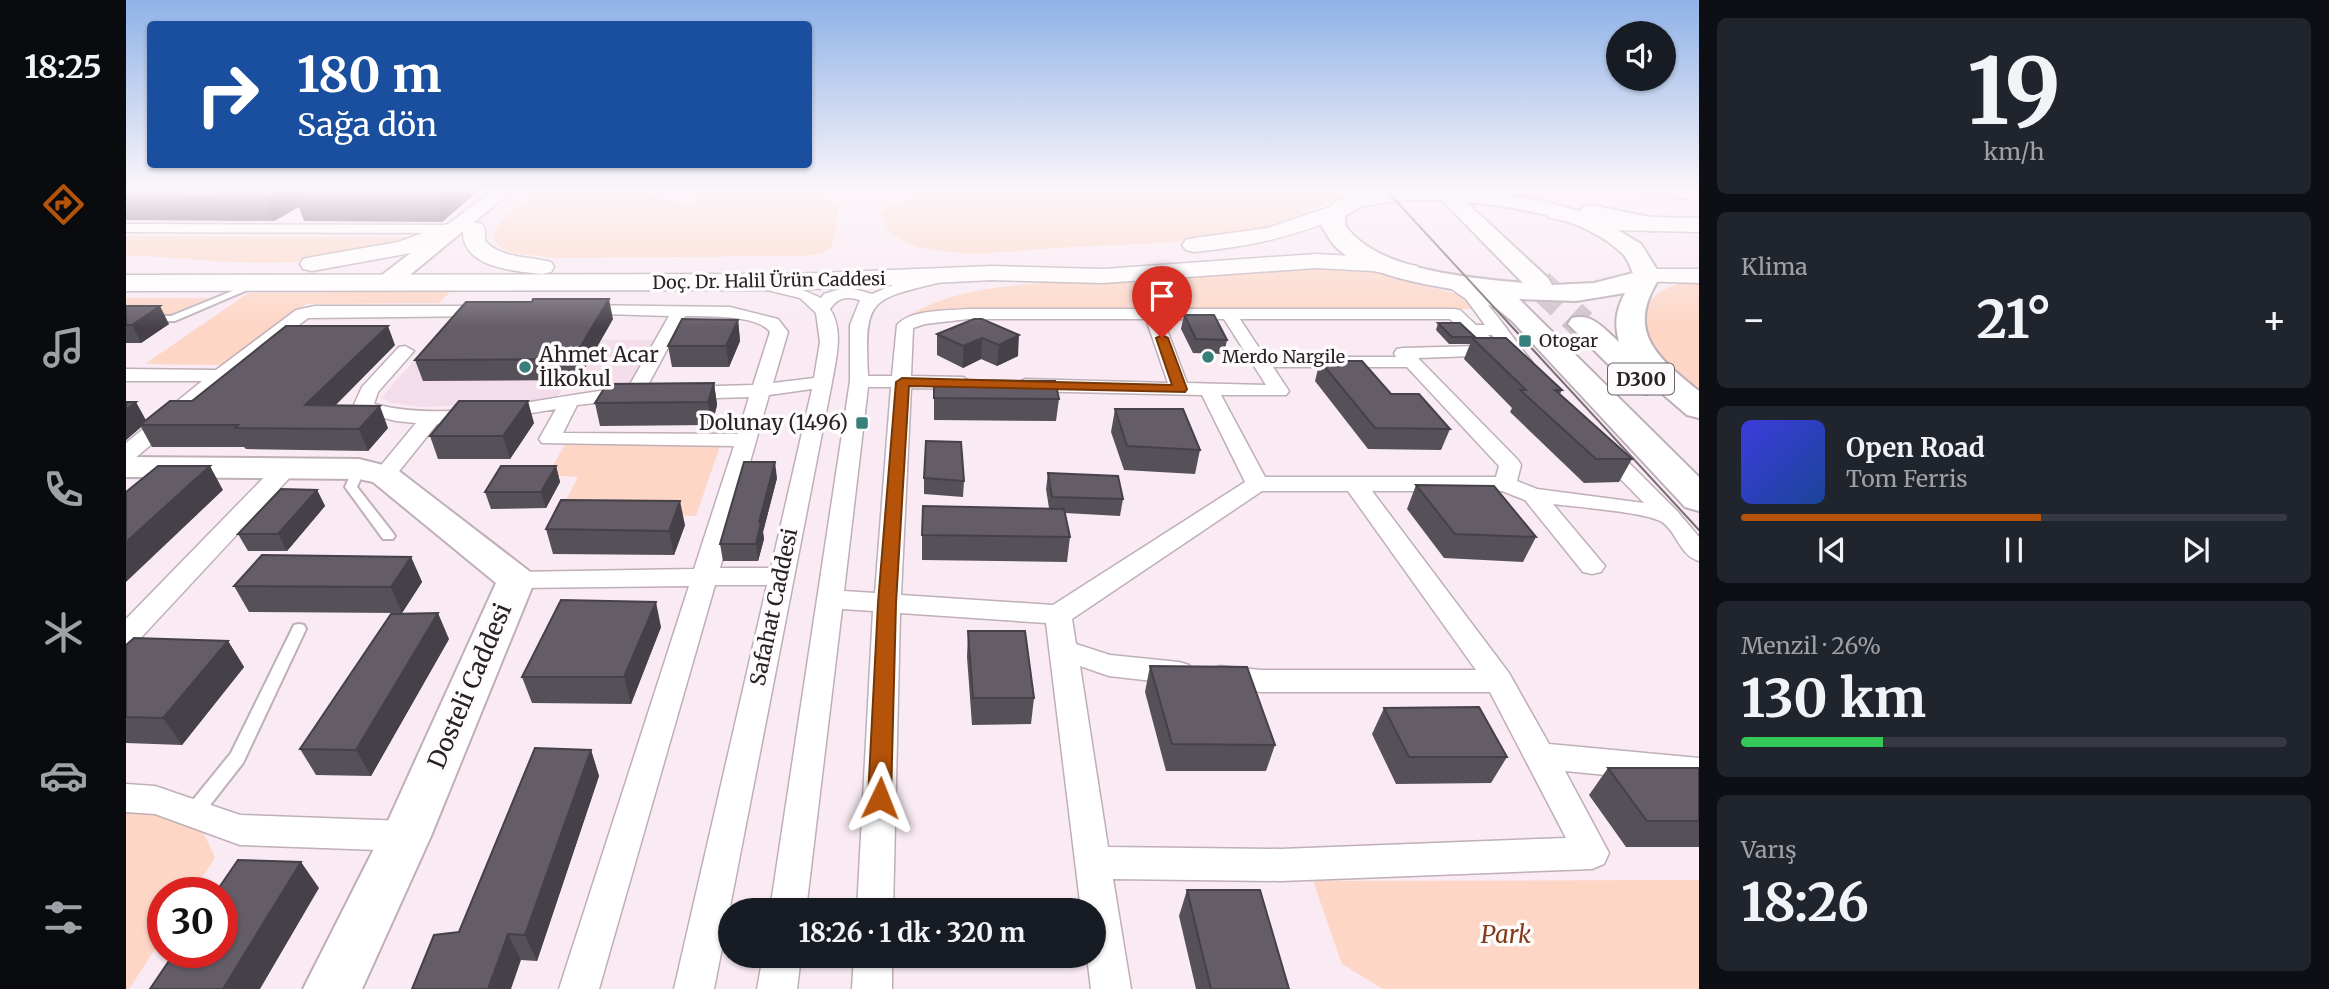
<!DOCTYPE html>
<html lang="tr">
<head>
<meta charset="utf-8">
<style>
	body { margin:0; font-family:Merriweather,serif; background:#20242c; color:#f1f3f6; height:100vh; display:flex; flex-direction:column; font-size:26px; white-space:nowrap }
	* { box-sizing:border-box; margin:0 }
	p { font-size:23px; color:#9ea1a6 }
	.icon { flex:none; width:38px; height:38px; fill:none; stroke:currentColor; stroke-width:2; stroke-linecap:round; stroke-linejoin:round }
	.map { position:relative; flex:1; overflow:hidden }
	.panel { display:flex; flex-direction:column; gap:18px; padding:18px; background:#0d0f14; width:630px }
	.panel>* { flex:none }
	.top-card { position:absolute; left:21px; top:21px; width:665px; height:147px; border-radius:7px; box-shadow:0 2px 5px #0004; background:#1a4fa0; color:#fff; overflow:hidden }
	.tools { position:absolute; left:1480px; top:21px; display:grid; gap:14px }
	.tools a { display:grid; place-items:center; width:70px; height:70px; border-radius:50%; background:#171b24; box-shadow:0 2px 5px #0004; font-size:35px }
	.speed { position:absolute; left:21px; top:877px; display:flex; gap:14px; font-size:35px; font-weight:700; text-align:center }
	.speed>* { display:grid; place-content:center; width:91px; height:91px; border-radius:50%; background:#171b24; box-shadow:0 2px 5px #0004; line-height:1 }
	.speed .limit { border:10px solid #d22; background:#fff; color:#111 }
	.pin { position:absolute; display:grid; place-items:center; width:60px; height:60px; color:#fff; margin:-72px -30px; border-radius:50% 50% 50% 0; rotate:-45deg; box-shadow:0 0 7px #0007 }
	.pin .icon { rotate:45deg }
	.me { position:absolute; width:77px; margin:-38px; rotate:2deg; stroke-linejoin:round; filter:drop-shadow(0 0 5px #0008) }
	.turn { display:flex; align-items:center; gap:24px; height:147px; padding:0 35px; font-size:32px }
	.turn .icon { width:91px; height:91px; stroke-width:2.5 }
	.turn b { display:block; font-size:49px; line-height:60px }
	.big { font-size:52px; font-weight:700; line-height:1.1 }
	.panel .tile { flex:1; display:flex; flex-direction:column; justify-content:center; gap:10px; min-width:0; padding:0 24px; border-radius:10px; background:#20242c }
	.panel .dial { align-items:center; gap:0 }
	.dial b { font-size:91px; line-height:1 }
	.song { display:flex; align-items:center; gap:21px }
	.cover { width:84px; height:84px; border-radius:10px; background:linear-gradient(135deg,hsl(240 70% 55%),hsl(220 70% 35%)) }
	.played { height:7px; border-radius:4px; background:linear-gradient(90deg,#b45309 55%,#363941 55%) }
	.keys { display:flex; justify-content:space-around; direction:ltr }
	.heat { display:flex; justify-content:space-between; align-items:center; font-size:38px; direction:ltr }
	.charge { height:10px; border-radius:5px; background:linear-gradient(90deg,#34c759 26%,#363941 0) }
	.trip { position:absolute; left:592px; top:898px; width:388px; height:70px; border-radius:35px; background:#171b24; box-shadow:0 2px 5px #0004; font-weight:700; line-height:70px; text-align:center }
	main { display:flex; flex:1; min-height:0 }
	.tabs { display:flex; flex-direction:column; width:126px; justify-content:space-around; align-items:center; background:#090b0e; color:#9ea1a6 }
	.tabs .icon { width:49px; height:49px }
	.tabs .active { color:#b45309 }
	.tabs b { font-size:32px; color:#f1f3f6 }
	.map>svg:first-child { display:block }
	.built { fill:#f4ddea }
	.green { fill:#fdd6c6 }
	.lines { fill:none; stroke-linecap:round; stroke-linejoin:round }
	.highway-tunnel-far1 { stroke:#cfc2ca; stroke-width:24; stroke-dasharray:24 11; stroke-linecap:butt }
	.highway-tunnel { stroke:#cfc2ca; stroke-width:30; stroke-dasharray:30 15; stroke-linecap:butt }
	.lane-casing { stroke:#beafb8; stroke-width:4 }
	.street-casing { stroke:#beafb8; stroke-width:3 }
	.secondary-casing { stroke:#beafb8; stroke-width:4 }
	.primary-casing { stroke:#beafb8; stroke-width:3 }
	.highway-casing { stroke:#beafb8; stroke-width:4 }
	.lane { fill:#fff; fill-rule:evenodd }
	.street { fill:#fff; fill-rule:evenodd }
	.secondary { fill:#fff; fill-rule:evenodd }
	.primary { fill:#fff; fill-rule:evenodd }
	.highway { fill:#fff; fill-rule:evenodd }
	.tram { stroke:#776d73; stroke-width:2 }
	.wall { fill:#565059 }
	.shaded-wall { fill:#464149 }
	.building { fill:#645d68; stroke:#464149; stroke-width:2 }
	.route { fill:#b45309; stroke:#753606; stroke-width:2 }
	.poi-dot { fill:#377f7b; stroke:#fefbfd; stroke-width:2.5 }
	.labels { text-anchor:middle; stroke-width:7; stroke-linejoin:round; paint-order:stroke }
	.far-street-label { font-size:18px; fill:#282226; stroke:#fefbfd }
	.far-poi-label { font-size:18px; fill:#282226; stroke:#fefbfd; text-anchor:start }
	.shield { fill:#fefbfd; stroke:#686366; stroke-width:2 }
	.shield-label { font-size:19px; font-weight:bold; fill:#282226 }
	.poi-label { font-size:21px; fill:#282226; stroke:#fefbfd; text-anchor:start }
	.street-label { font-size:21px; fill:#282226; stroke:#fefbfd }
	.near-street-label { font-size:24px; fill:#282226; stroke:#fefbfd }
	.near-park-label { font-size:24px; font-style:italic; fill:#823a18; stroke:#fefbfd }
</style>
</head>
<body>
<main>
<nav class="tabs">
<b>18:25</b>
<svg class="icon active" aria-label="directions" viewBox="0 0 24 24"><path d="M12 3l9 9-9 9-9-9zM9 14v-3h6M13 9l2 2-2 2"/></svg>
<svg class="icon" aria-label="music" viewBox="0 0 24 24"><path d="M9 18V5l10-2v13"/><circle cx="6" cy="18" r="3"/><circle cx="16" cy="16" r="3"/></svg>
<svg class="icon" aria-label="phone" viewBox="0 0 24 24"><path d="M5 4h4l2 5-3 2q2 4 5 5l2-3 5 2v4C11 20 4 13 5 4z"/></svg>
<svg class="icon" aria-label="climate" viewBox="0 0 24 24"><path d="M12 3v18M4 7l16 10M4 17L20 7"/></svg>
<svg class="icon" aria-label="car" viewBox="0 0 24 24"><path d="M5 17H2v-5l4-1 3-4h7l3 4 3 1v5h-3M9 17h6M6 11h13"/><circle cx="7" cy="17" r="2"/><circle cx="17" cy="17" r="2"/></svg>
<svg class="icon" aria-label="filters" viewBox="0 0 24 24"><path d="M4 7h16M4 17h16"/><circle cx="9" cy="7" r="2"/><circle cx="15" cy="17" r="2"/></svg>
</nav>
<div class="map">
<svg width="1573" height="989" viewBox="0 0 1573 989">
	<rect width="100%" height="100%" fill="#f9eaf3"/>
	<path class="built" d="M407,339L531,340L504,388L437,387L430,399L341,405L295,407L266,403L255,398L301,346L401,347Z"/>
	<path class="green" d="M409,190L567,202L579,190H682L713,205L706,247L696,253L678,256L430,258L387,253L378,250L367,239L372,225Z
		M821,190H1233L1240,193C1199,199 1165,222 1125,231C1066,244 1004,244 945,247C898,250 848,258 801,249C785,246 772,238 759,229L755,212L766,203Z
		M0,236L299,238C271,245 243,254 215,258C144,268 71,259 0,255Z
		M1224,266L1342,297L1354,309L832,308L778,319C832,279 940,283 1006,278C1079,272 1151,268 1224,266Z
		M1573,278V394C1526,353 1478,298 1573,278Z
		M325,291L313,303L180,304L98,365L19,364L122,293Z
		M0,298H83L43,315H0Z
		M439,444L594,446L570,516L435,510L452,477L422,475Z
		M0,809L68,812L89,858L66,892H37V937L3,989H0Z
		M1573,880V989H1257L1216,964L1187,881Z"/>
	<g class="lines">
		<path class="highway-tunnel-far1" d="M1413,284L1415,286"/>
		<path class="highway-tunnel" d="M1413,284L1456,324"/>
		<defs>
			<path id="lane" d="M469,190L528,192L538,190L530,196L472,192Z
				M126,283L133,285L49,321L0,322V316H45Z
				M233,465L239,469L231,487L267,533L269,536L267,539H257L219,487L227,469Z
				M173,624L178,625L180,629L117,763L74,818L68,820L62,818L59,812L62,806L105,753L166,629L168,625Z"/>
			<path id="street" d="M1514,190L1573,192V200L1520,194Z
				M0,224L327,225L334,229L327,233L0,232Z
				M814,273L822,278L819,281C745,300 738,295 742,376H766L771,325C785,309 821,311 842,309H1328L1334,310L1350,325H1359L1340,299L1314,281L1322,276C1355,285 1382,333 1403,358L1406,362L1403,366H1391L1366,335H1362L1378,351L1375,355L1292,358L1392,460L1395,465L1391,481L1411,489L1518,503L1466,450L1469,445H1485L1552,512L1573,537V561C1554,556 1551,532 1536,522C1520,512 1449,507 1427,504L1479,566L1475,572L1466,574L1457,572L1399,500L1376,491H1246L1383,673L1423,744L1573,758V784L1439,771L1483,853L1478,864L1466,869L1155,881L987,879L1005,989H965L961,956H968V910H955L920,623L774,613L767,910H731L747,611L716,609L680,910H644L724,381V325L734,300C721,296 712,297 704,309C718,330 710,359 706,382L588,989H548L641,585H589L473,989H433L563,586L390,588L381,586L377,580L381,574L390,572L568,569L608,446L416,443L413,439L430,409L370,419L311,424L266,480H250L247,475L290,423L270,421L230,411L227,407L236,387L273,347L279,346L288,351L252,392L248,404C332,425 417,395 502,388L543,316L447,313L445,310L447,307L453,305L604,307L652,319L662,332L647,383L688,378L694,342L690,313L674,298L633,288L631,285L633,282L668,286L695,298L698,294L721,287L746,294L772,283ZM559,316C581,317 631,314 644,332L627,385L558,387L548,393L558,399L623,397L612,434L437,433L451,405L515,398ZM842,319H1020L1042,383L899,379L889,385L899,391L1076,395L1119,482L927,605L775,595L785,388L837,389L846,383L837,377L785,376L787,328L799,324ZM1037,319H1098L1140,385L1061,383ZM1114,319H1324L1353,346L1277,348L1271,349L1268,353L1270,357H1139ZM1147,367H1281L1373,466L1370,477H1139L1095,395H1160L1163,391ZM742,387H765L749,593L718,591ZM686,389L645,568H594L643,395ZM1136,491H1222L1350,670H1135L1094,666L1084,669L1080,677L1084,685L1135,692H1364L1440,838L1155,849L982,847L954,666L983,676L1053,684L1063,681L1067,673L1063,665L1053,662L984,655L950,644L946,619Z
				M189,306H363L371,311L363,316L182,318L99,382L8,459L0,460V443L76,381H0V369L90,370L170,310Z
				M160,461L168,463L171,468L168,473L10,643L0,646V619L152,463Z
				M0,784L29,786L114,815L280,821L292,825L297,836L292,847L280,851L114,845L29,814L0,812Z
				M637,956H675L671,989H631Z
				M728,956H766V989H726Z"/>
			<path id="secondary" d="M367,190H387L268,288H252L249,283L252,278Z
				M0,457L233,459L269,468L403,571L409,580L305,836L236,989H177L261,823L370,583L247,482L233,479L0,477Z"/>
			<path id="primary" d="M1212,204L1219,206L1223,210L1219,214C1171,237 1121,247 1068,252L1060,250L1056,245L1060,240L1068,238L1142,228Z
				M1431,207L1489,216L1573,218V232L1489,230L1423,218L1420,213L1423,208Z
				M327,222L338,228L348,222L356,224L359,229V241C377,259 402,256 425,262L428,267L425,272L416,274C388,271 336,268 337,231L285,253L186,271L177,269L174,264L177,259L186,257L272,242Z
				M1190,254L1247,257L1291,266L1294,271L1291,276L1282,278L1247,271L1190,268L977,283L866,280L667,290L0,291V275L667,274L866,266L977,269Z
				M1522,269H1573V283L1513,281L1510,276L1513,271Z"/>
			<path id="highway" d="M1251,190C1320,190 1388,189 1454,212L1457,207L1465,205L1533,219L1536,224L1533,229L1525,231L1477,221L1515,244L1535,276C1498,330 1530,357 1573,391V418L1561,415L1532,390L1520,394L1509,391L1442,324L1446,318C1467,313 1478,329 1493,342C1488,323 1490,310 1499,293L1450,301L1393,299L1573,477V511L1559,507L1386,321L1370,308L1348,299L1345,292C1306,286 1240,276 1211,248C1204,242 1200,232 1195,225C1199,198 1228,193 1251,190ZM1276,200H1316L1397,283C1345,278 1250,271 1219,225V216L1236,206ZM1340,202C1391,207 1458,216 1497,254C1502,259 1504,267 1507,273L1468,283L1426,285L1422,278Z"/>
		</defs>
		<use href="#lane" class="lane-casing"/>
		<use href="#street" class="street-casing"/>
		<use href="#secondary" class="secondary-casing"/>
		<use href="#primary" class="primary-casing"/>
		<use href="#highway" class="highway-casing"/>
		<use href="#lane" class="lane"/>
		<use href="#street" class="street"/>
		<use href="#secondary" class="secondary"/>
		<use href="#primary" class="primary"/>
		<use href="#highway" class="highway"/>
		<path class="tram" d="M1260,190L1573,530"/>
	</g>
	<path class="wall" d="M0,190H353L316,222L178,221L173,207L148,221L0,220Z
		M406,302L487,319L452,380L297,381L289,360Z
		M0,306L43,324L15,343H0Z
		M1058,315L1101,340L1098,354L1067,353L1055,329Z
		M848,319L892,356L871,366L855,359L837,368L811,355V334Z
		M612,320L614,341L603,367H546L542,346Z
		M1312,323L1349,337V338L1436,390L1434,394L1506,459L1493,482L1458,483L1384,412L1386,408L1338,359L1344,344H1323L1310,330Z
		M269,345L209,406L262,428L242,451L120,449L118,447H26L15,427L0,440V402L20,420L66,401Z
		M1194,361L1265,394L1324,429L1315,450L1242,449L1189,381Z
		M808,380L933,399L930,421L808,420Z
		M588,383L591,405L586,425L474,426L469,403Z
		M989,409L1074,450L1069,474L998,470L985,432Z
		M408,423L384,459H312L304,436Z
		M430,466L434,482L420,508L365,509L359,492Z
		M922,473L997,499L994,516L939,513L944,537L941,562L796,560V535L923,508L920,489Z
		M651,478L637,532L638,539L632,561H597L594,544Z
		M798,478L838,481L837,497L798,494Z
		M1290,485L1410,537L1397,562L1318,558L1281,509Z
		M191,490L199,506L161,551H122L112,534Z
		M559,525L548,555L427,554L420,529Z
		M285,557L296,582L276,613L123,612L108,586Z
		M535,627L505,704L406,703L396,677Z
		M842,631L908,698L905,724L846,725L841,657Z
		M323,639L245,776L190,775L174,749Z
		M102,641L118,667L56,745L0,743V645Z
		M1024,666L1149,745L1140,771H1040L1019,692Z
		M1258,708L1381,757L1365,783L1270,784L1246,734Z
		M465,750L473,776L411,961L395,960L333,932Z
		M1482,768H1573V847H1500L1463,795Z
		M1061,890L1163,989H1070L1053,916Z"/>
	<path class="shaded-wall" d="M156,190H202L170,200L173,207L148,221L139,199Z
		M323,190H353L316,222L310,201Z
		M483,299L487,319L452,380L447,359Z
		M34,306L43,324L15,343L6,325Z
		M612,320L614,341L603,367L600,346Z
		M262,326L269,345L188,426L179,405Z
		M893,335L892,356L871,366L873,345Z
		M856,338L855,359L837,368V346Z
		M588,383L591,405L586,425L582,402Z
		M402,401L408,423L384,459L377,436Z
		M10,402L21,422L14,425L15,427L0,440V410Z
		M254,406L262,428L242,451L233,429Z
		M649,462L651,478L637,532L638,539L632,561L630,544L633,522Z
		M84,466L97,490L0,582V542Z
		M430,466L434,482L420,508L415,492Z
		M191,490L199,506L161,551L152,534Z
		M554,501L559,525L548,555L543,531Z
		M285,557L296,582L276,613L265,587Z
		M530,602L535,627L505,704L498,677Z
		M312,613L323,639L245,776L230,750Z
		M102,641L118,667L56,745L37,718Z
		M465,750L473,776L411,961L399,935Z
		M175,862L193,888L134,989H97Z
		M382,934L395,960L385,989H362Z"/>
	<path class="building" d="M0,190H156L139,199L0,198Z
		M189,190H323L310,201L170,200Z
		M407,299H483L447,359L289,360L340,302H406Z
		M0,306H34L6,325H0Z
		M1058,315H1088L1101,340L1070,339Z
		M556,319L612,320L600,346H542Z
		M848,319H856L893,335L873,345L856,338L837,346L811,334Z
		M1312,323H1334L1349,337H1326Z
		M160,326H262L179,405L254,406L233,429L109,428L112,425H14L44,401H66Z
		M1346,338H1380L1436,390H1429L1506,459H1470L1394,390H1400Z
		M1194,361H1236L1265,394H1293L1324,429L1249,428Z
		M808,380L929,381L933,399L808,398Z
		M588,383L582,402L469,403L481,384Z
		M333,401H402L377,436H304Z
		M0,402H10L0,410Z
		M989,409H1057L1074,450L1001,446Z
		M800,441L835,442L838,481L798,478Z
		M618,462H649L633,522L635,523L630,544H594Z
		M32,466H84L0,542V492Z
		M375,466H430L415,492H359Z
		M922,473L992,476L997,499L926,497Z
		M1290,485L1368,486L1410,537L1329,534Z
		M155,489L191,490L152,534H112Z
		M435,500L554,501L543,531L420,529Z
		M797,506L938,509L944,537L796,535Z
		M136,555L285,557L265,587L108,586Z
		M435,600L530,602L498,677H396Z
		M312,613L230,750L174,749L265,614Z
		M842,631H899L908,698H847Z
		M8,638L102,641L37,718L0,717V645Z
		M1024,666L1121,667L1149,745L1046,744Z
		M1353,707L1381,757H1283L1258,708Z
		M409,748L465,750L399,935L382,934L362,989H286L308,935L333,932Z
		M1482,768H1573V821H1521Z
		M112,860L175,862L97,989H24L49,952H96V892H90Z
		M1061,890H1134L1163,989H1085Z"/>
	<linearGradient id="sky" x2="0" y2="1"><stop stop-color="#8fb2e7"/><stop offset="0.58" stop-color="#fcf6fa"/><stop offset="1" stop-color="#fcf6fa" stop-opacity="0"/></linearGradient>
	<rect width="1573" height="328" fill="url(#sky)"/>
	<path class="route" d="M1036,335L1042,338L1061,389L1059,392L783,386L770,603L765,798L762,805L754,808L745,805L742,798L752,603L770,382L776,378L1046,385L1030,338Z"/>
	<g class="poi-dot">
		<rect x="1392" y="334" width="14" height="14" rx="3.5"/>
		<circle cx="1082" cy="357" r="7"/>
		<circle cx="399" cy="367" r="7"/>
		<rect x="729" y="416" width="14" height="14" rx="3.5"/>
	</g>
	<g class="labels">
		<g class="far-street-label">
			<text transform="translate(643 281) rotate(-1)" y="6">Doç. Dr. Halil Ürün Caddesi</text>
		</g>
		<g class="far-poi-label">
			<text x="1413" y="347">Otogar</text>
			<text x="1096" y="363">Merdo Nargile</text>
		</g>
		<rect class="shield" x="1482" y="363.5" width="66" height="31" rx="5"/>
		<g class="shield-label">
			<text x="1515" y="386">D300</text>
		</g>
		<g class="poi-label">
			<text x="413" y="362">Ahmet Acar<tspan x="413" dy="24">İlkokul</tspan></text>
			<text x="722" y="430" text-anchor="end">Dolunay (1496)</text>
		</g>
		<g class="street-label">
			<text transform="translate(648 607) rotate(-78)" y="7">Safahat Caddesi</text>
		</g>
		<g class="near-street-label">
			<text transform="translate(344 686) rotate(-67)" y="8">Dosteli Caddesi</text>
		</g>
		<g class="near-park-label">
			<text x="1380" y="943">Park</text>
		</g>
	</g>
</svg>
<div class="tools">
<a><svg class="icon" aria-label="sound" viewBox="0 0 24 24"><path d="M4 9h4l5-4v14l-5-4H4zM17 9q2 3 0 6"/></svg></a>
</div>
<div class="speed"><div class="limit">30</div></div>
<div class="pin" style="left:1036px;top:338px;background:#d93025"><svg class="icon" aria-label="arrive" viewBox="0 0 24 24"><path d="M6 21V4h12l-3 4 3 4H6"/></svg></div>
<svg class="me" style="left:754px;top:798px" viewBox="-20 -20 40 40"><path d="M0-17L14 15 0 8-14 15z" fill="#b45309" stroke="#fff" stroke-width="4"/></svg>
<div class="trip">18:26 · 1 dk · 320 m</div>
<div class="top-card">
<div class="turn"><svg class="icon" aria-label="right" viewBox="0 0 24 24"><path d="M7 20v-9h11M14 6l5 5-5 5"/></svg><div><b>180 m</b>Sağa dön</div></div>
</div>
</div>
<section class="panel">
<div class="tile dial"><b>19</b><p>km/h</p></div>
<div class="tile"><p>Klima</p>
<div class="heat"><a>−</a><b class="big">21°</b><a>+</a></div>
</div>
<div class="tile">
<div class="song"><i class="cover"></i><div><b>Open Road</b><p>Tom Ferris</p></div></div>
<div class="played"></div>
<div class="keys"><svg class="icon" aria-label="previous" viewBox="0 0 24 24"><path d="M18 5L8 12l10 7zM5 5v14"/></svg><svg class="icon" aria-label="pause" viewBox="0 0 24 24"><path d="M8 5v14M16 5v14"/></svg><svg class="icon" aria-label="next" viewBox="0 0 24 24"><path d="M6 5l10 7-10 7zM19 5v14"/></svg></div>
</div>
<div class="tile"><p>Menzil · 26%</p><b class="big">130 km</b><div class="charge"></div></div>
<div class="tile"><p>Varış</p><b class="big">18:26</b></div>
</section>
</main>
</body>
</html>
